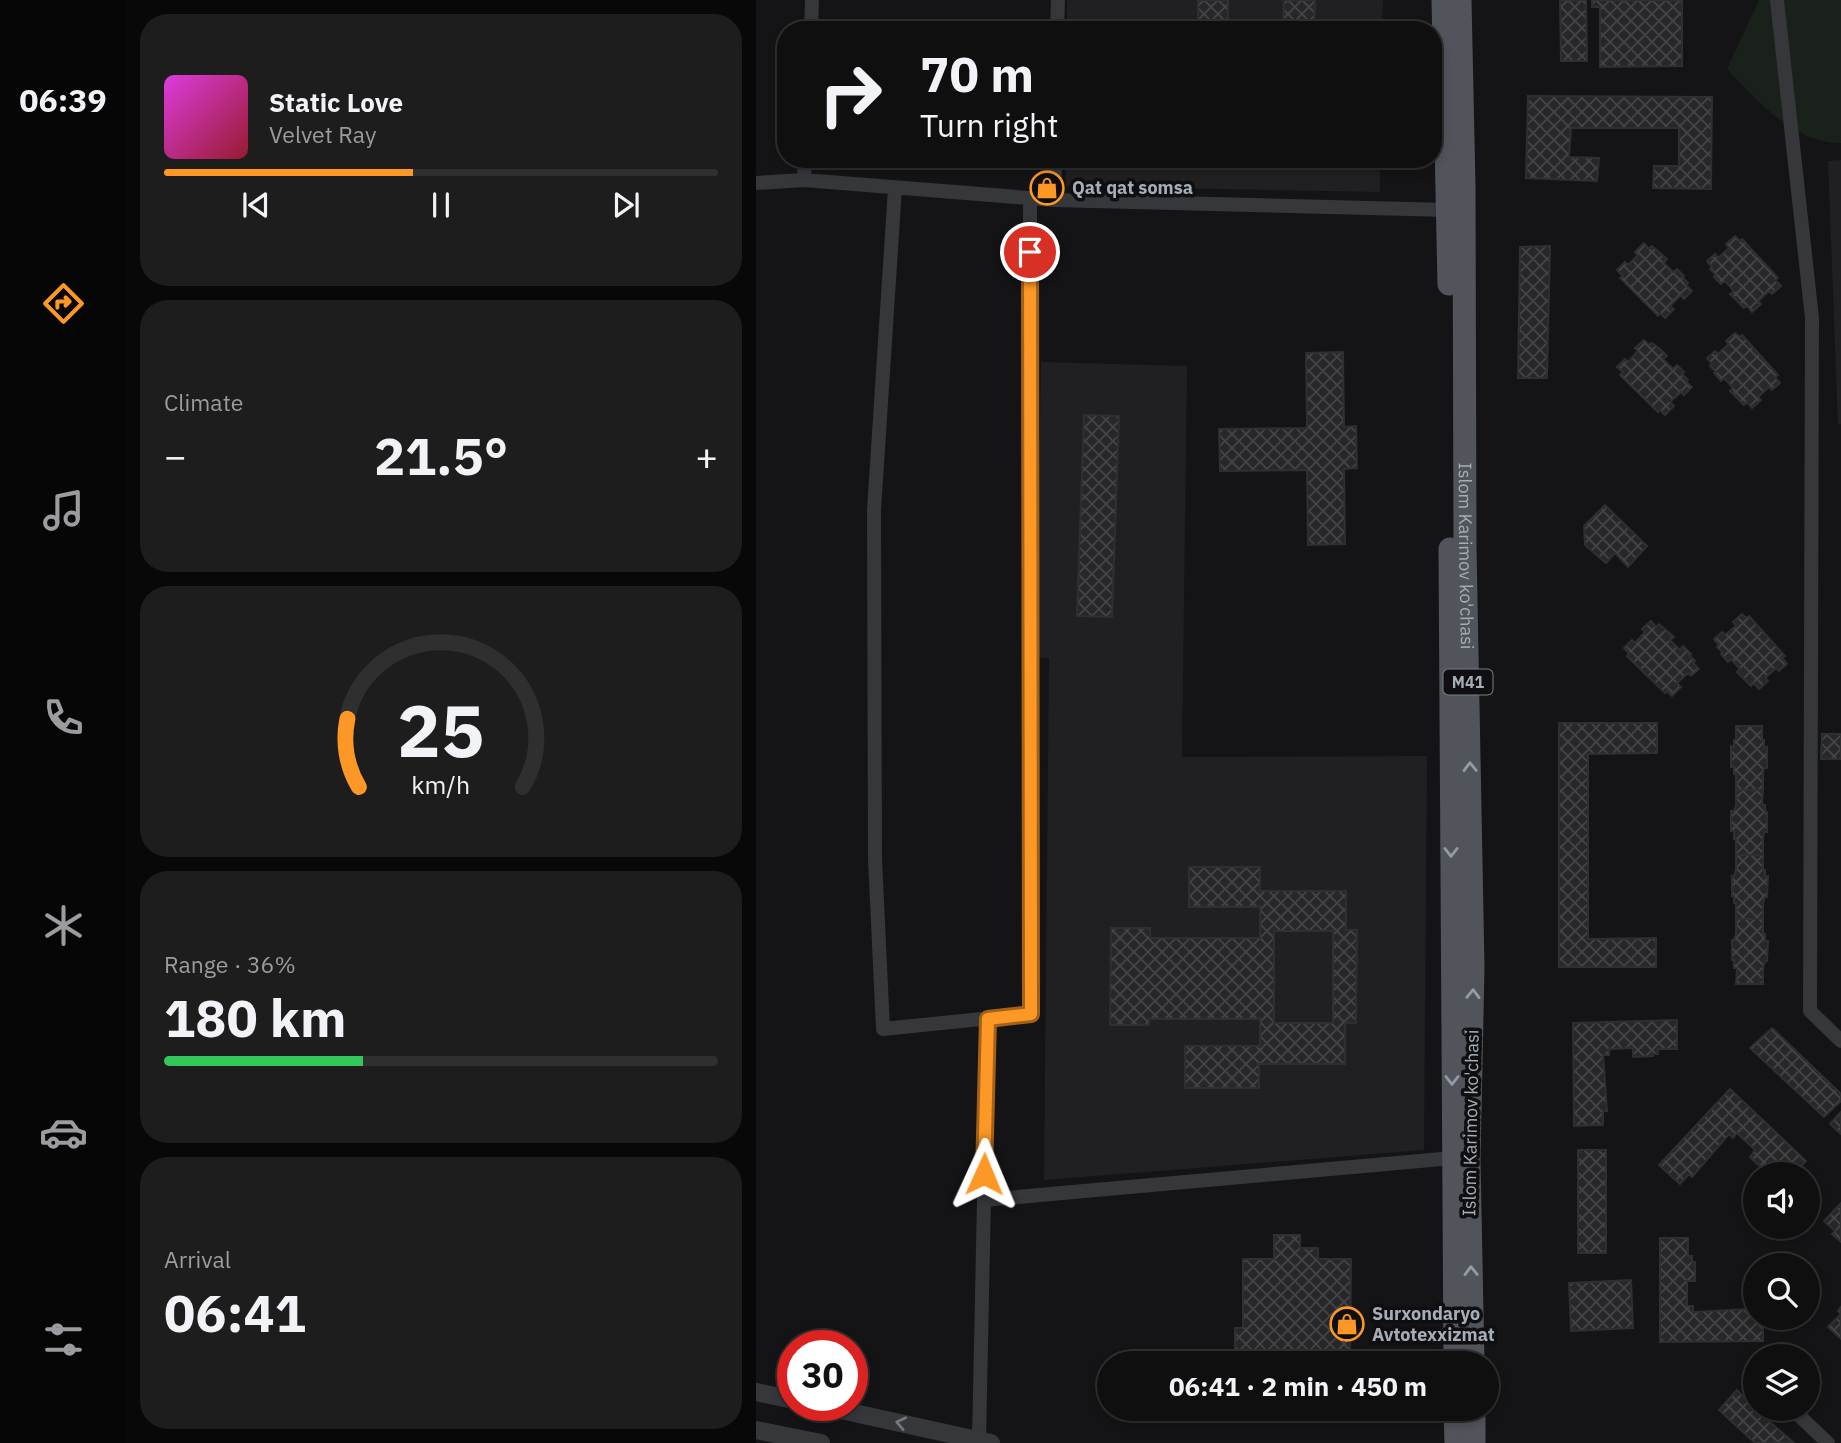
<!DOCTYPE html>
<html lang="en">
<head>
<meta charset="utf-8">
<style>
	body { margin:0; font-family:"IBM Plex Sans",sans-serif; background:#1d1d1e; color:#f1f3f6; height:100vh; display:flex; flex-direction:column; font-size:26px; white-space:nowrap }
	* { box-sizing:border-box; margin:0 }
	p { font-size:23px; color:#9b9c9f }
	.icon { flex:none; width:38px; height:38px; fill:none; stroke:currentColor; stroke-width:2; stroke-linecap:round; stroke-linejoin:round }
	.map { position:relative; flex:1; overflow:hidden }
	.drawer { display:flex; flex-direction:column; gap:14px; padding:14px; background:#080809; width:630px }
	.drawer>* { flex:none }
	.top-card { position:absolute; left:21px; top:21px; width:665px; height:147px; border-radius:28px; box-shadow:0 4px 10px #0003,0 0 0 2px #2f2f30; background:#0f0f10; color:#f1f3f6; overflow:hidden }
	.tools { position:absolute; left:987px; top:1162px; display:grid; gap:14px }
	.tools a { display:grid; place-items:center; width:77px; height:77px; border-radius:50%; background:#0f0f10; box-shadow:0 4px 10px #0003,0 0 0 2px #2f2f30; font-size:35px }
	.speed { position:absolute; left:21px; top:1330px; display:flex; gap:14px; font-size:35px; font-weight:700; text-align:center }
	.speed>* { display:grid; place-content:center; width:91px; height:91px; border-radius:50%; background:#0f0f10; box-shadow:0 4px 10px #0003,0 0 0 2px #2f2f30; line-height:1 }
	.speed .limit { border:10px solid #d22; background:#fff; color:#111 }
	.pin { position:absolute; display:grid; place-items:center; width:60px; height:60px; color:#fff; margin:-30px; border:4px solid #fff; border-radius:50%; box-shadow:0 2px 7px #0007 }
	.me { position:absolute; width:77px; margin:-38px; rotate:1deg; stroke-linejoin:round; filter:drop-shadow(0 0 5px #0008) }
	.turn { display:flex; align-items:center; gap:24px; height:147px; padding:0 28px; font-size:32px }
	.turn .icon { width:91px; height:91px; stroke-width:2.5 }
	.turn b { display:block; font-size:49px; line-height:60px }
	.big { font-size:52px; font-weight:800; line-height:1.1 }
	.drawer .tile { flex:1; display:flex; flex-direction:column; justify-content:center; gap:10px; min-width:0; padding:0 24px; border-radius:28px; background:#1d1d1e }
	.drawer .dial { align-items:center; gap:0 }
	.dial svg { height:182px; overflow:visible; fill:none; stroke:#2f2f30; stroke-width:7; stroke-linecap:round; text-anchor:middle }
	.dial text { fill:#f1f3f6; stroke:none }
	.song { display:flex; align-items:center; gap:21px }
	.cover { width:84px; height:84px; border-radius:10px; background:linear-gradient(135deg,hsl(300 70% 55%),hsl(350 70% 35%)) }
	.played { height:7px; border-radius:4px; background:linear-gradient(90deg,#fd9725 45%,#2f2f30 45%) }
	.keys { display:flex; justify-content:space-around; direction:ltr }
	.heat { display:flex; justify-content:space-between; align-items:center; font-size:38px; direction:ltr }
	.charge { height:10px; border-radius:5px; background:linear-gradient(90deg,#34c759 36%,#2f2f30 0) }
	.trip { position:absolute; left:341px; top:1351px; width:402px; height:70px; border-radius:35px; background:#0f0f10; box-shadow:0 4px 10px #0003,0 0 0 2px #2f2f30; font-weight:800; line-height:70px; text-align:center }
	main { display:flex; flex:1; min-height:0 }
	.tabs { display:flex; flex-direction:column; width:126px; justify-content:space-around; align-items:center; background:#060606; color:#9b9c9f }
	.tabs .icon { width:49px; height:49px }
	.tabs .selected { color:#fd9725 }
	.tabs b { font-size:32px; color:#f1f3f6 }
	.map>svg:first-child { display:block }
	.built { fill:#202023 }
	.pitch { fill:#1a211a }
	.building { fill:url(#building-cross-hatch); stroke:#2e2f32; stroke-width:2; fill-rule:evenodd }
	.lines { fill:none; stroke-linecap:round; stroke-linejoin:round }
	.minor { stroke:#35373b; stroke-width:14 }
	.tertiary { stroke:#35373b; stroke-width:18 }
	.primary { stroke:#51545b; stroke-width:23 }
	.oneway { stroke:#949ba5 }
	.oneway2 { stroke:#73787f }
	.route-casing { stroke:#a46218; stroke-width:18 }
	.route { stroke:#fd9725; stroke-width:12 }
	.labels { text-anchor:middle; stroke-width:7; stroke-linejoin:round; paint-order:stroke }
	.shield { fill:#0f0f11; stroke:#787e85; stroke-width:2 }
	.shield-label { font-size:16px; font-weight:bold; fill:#a5adb7 }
	.poi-label { font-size:18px; font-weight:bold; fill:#a5adb7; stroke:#0f0f11; text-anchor:start }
	.street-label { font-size:18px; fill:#a5adb7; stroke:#0f0f11 }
</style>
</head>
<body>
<main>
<nav class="tabs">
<b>06:39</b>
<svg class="icon selected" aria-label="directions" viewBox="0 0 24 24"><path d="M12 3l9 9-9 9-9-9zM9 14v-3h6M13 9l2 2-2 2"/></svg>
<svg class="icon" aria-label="music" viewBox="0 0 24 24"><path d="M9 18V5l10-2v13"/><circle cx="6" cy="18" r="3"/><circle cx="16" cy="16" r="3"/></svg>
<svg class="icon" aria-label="phone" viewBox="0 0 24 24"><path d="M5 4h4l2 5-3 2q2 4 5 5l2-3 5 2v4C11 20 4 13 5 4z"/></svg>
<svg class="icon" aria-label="climate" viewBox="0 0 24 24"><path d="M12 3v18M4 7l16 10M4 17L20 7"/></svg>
<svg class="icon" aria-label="car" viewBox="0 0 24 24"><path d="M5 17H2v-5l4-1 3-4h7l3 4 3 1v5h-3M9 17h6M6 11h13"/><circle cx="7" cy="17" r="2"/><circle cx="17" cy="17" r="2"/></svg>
<svg class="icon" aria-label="filters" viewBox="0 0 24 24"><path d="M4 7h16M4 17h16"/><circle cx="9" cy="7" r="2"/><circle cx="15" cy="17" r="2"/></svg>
</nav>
<section class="drawer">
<div class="tile">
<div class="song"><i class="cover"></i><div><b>Static Love</b><p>Velvet Ray</p></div></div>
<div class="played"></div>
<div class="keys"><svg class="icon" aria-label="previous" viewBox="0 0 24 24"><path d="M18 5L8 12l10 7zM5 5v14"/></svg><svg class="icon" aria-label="pause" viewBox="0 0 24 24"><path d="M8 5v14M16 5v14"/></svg><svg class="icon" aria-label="next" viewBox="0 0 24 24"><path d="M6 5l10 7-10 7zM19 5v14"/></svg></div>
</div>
<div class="tile"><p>Climate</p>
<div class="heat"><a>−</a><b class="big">21.5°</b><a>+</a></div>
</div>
<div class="tile dial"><svg viewBox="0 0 100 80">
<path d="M14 69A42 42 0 1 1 86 69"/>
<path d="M14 69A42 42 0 0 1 9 39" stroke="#fd9725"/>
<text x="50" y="56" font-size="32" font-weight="700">25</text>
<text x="50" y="72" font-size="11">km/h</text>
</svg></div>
<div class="tile"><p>Range · 36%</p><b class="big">180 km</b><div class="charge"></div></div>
<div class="tile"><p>Arrival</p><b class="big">06:41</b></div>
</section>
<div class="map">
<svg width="1085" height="1443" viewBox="0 0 1085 1443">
	<defs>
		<pattern id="building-cross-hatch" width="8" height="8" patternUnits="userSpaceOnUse" patternTransform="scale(1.75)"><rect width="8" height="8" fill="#27272a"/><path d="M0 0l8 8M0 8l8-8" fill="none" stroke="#434447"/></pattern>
	</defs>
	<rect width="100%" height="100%" fill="#141416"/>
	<path class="built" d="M311,0H627L626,30H311Z
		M310,159H624V192L310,186Z
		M1085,160V424H1082L1072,161Z
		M285,362L431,366L426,757L671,756L668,1150L288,1180L293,658H280Z"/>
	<path class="pitch" d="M1003,0H1085V143C1039,144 1000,100 971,69Z"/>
	<path class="building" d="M442,0H472V30H442Z
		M528,0H559L558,30H527Z
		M804,0H830L831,61H805Z
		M836,0H926V66L844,67V7H836Z
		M772,96L956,97L955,189L897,188L898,166H923V128H815L813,157L843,158L841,181L770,178Z
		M979,236L984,241L986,239L1022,278L1019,280L1025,286L1016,294L1013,291L1002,301L1005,304L996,312L991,306L988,308L974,294L978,291L969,281L965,284L958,277L960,275L954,269L956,267L951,261L959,254L962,258L973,248L970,244Z
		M888,243L893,249L896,246L911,259L908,263L917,272L921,269L928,276L926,277L932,283L930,285L936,291L928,299L925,295L914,306L918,309L909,318L904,313L902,316L864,278L867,276L861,270L869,262L872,265L882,255L879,252Z
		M794,246L791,378H762L764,247Z
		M979,333L984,337L986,335L1022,375L1019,377L1024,383L1016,390L1013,387L1002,397L1005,400L996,408L991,402L988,405L974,391L977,388L968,378L965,381L958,373L960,372L954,366L956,364L951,358L959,351L962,354L973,344L970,341Z
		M888,340L893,345L896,343L904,349L911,356L907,359L917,369L921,365L928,372L926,374L932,380L930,382L936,387L928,395L925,392L914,402L918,406L909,415L904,410L902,412L864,375L867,372L861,367L869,359L872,362L882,351L879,348Z
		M587,352L588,427L600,426L601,468L588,469L589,544L552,545L551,470L464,471L463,429L551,428L550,353Z
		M328,415L363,416L356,617L321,616Z
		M849,505L891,546L872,567L859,553L850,563L829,545L828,526Z
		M986,614L990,618L993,616L1029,656L1026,658L1031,664L1023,671L1020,668L1009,678L1012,681L1003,689L998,683L995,686L981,672L984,669L975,659L972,662L965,654L967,653L961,647L963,645L958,639L966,632L969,635L980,626L977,622Z
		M895,621L900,627L903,624L918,637L914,640L924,650L927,646L935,654L933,655L939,661L937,663L943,669L935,676L932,673L921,683L925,687L916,696L911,691L909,693L871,656L873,653L868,648L876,640L879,643L889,632L886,629Z
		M803,723H901V753L832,754V939L900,938V967H803Z
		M980,726H1006V740H1008V748L1011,747V768H1008L1007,774V790H980V774H978V767H975V746L978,747V740H980Z
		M1066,734H1085V759H1065Z
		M980,790H1007L1006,805H1009V812H1011V832H1008L1007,839V855H980V839H978V831H975V811H978L980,805Z
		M980,855H1007V870H1009V877L1012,876L1011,897H1009L1007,903V919H980V903H978V896H976V876H978L980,869Z
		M433,867H504V891H590V930H601L600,1023H589V1064H503V1088H429V1046H504V1019H393V1025H354L355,928H394V938H504V907H433ZM518,931H577V1023H518Z
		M980,919H1007V934H1009V941H1012L1011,961H1009L1007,968V984H980L981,968H978V960H976V940H978L980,934Z
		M921,1020V1049H902V1054H897V1056L877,1057V1048L853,1049V1055H847L851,1111H847V1125L818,1126L817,1023Z
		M1016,1028L1085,1094V1101L1068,1117L994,1048Z
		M974,1089L1050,1161L1037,1174H1022L1016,1169L1013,1172L1009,1168L1008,1170L994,1157L999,1150L981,1133L977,1138L973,1134L936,1177L933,1174L924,1184L903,1165Z
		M1085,1112V1134L1074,1124Z
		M822,1150H850V1253H822Z
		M1085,1203V1242L1076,1234L1079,1231L1068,1221Z
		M518,1235H544V1248H562V1259H595L594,1363H487V1352H479V1328H487V1259H518Z
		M904,1238H932V1256H936V1262H939V1281H931V1306H937V1312L993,1309V1313H999V1318H1007V1341L904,1342Z
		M875,1280L877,1328L815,1331L813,1283Z
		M1085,1307V1339L1072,1327L1085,1314L1082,1311Z
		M981,1390L999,1409L1038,1443H999L963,1410Z"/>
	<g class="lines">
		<path class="minor" d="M1021,0L1056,318L1054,1011L1085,1041
			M55,30L56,0
			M301,30L302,0
			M48,180L49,159
			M0,183L48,180L298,200L692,210
			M139,188L118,510L119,859L127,1029L275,1014L274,198
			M298,200L299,159
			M231,1019L228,1200L697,1158
			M1036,1409L1072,1443
			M223,1440L228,1200"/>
		<path class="tertiary" d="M0,1392L37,1400
			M62,1405L235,1443
			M0,1430L65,1443"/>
		<g class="primary">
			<path d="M687,0L693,284"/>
			<path id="s1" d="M704,0L708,186L709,547L717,967L713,1160L717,1363"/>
			<path d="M694,549L699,1363"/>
			<path d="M699,1409L700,1443"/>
			<path d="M718,1409V1443"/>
		</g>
	</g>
	<defs><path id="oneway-chevron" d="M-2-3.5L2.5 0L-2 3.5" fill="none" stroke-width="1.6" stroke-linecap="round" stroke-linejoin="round" transform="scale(1.75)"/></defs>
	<g class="oneway">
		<use href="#oneway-chevron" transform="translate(714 767) rotate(-91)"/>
		<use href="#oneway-chevron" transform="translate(695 852) rotate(90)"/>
		<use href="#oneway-chevron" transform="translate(717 994) rotate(-89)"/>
		<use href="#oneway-chevron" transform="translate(696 1080) rotate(90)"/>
		<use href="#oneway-chevron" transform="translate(715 1271) rotate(-91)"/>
	</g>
	<use class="oneway2" href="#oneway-chevron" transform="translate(145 1423) rotate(-168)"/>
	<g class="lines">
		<defs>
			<path id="route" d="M228,1174L232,1019L275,1014L274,252"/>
		</defs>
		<use href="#route" class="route-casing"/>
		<use href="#route" class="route"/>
	</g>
	<defs>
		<symbol id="shop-ring" viewBox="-11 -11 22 22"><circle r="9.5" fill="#0f0f11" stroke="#fd9725" stroke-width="1.5"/><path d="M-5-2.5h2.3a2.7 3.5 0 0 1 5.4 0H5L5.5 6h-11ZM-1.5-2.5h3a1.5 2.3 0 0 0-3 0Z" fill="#fd9725"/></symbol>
	</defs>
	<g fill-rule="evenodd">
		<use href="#shop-ring" x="272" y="169" width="38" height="38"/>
		<use href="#shop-ring" x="572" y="1305" width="38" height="38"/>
	</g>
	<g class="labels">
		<rect class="shield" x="687.5" y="669.5" width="49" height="25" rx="5"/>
		<g class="shield-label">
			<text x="712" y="688">M41</text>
		</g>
		<g class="poi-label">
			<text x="316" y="194">Qat qat somsa</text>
			<text x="616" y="1320">Surxondaryo<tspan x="616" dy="21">Avtotexxizmat</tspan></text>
		</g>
		<g class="street-label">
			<text dy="6" stroke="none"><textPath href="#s1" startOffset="556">Islom Karimov ko'chasi</textPath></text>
			<text transform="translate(715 1123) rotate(-89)" y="6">Islom Karimov ko'chasi</text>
		</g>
	</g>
</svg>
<div class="tools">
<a><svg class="icon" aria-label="sound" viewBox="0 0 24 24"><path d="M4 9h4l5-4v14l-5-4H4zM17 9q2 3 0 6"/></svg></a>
<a><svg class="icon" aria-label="search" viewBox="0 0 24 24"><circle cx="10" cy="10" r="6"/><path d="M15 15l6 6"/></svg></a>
<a><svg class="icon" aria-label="layers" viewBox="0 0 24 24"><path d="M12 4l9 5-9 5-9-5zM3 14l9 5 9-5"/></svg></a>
</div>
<div class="speed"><div class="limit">30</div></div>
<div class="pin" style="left:274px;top:252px;background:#d93025"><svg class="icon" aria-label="arrive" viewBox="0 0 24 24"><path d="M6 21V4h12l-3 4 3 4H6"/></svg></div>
<svg class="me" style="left:228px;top:1174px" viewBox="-20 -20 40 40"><path d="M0-17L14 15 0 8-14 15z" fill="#fd9725" stroke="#fff" stroke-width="4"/></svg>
<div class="trip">06:41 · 2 min · 450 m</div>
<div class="top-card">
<div class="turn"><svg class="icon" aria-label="right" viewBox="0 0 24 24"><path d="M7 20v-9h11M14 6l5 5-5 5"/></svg><div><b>70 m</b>Turn right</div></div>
</div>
</div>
</main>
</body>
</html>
